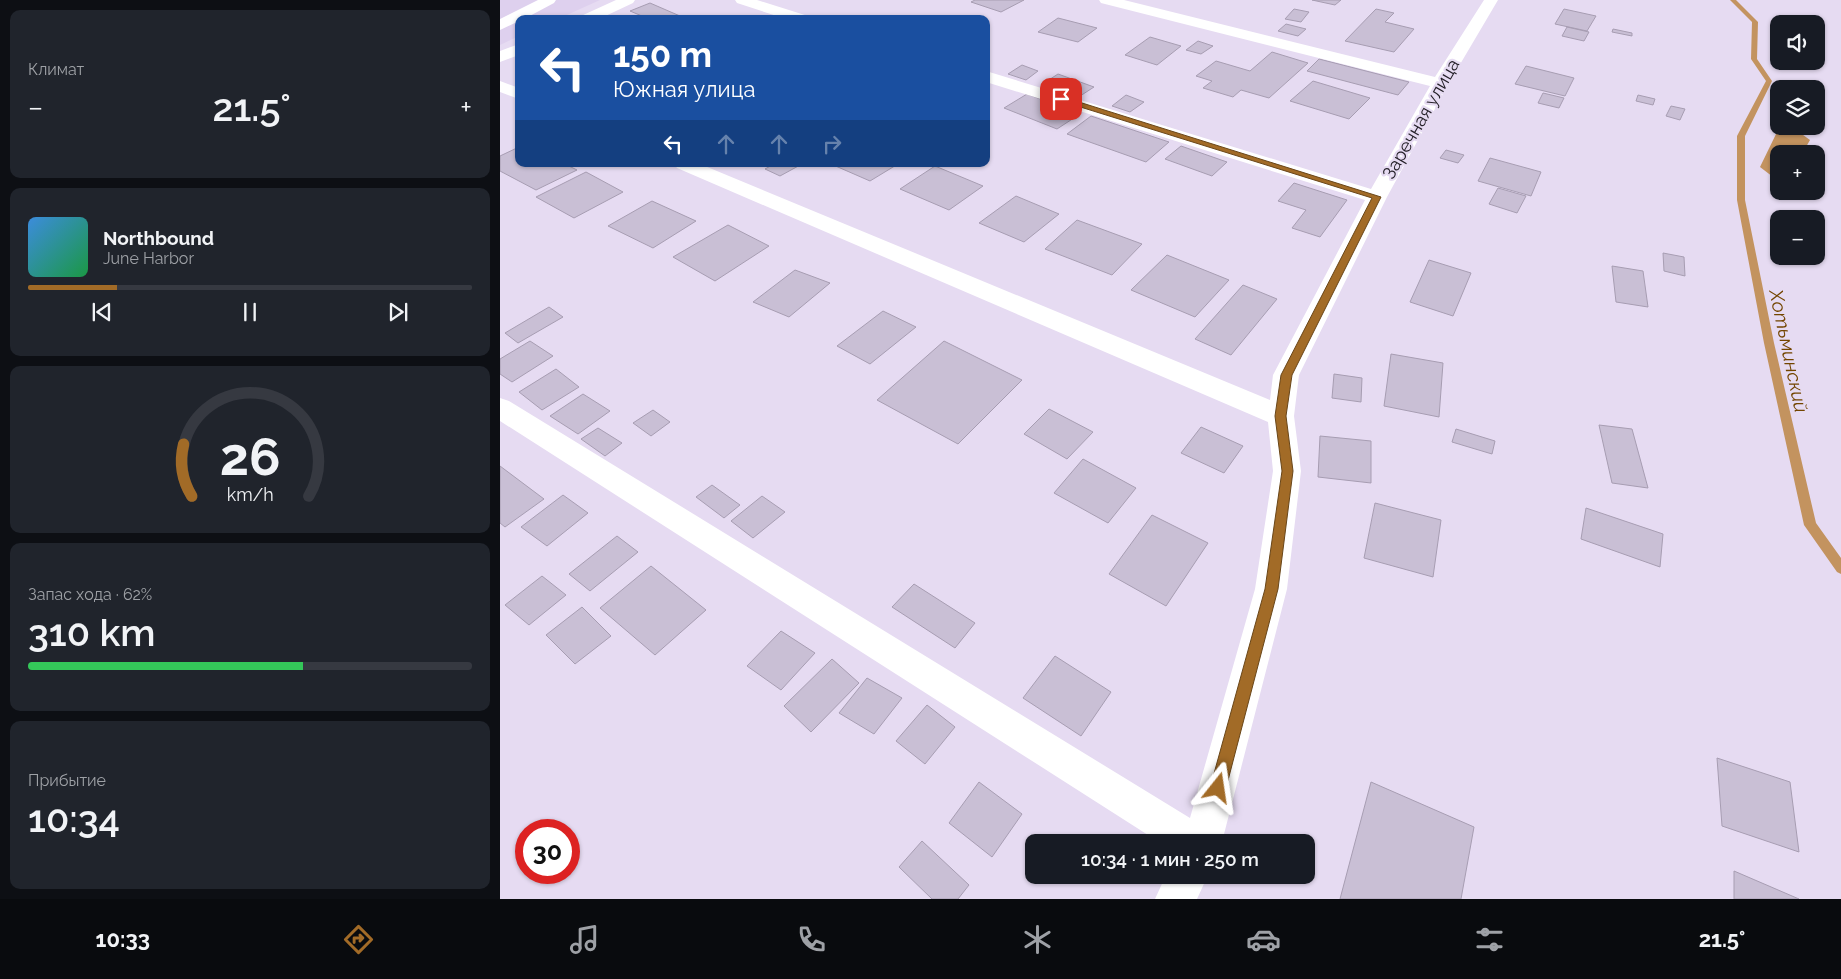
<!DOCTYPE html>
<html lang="ru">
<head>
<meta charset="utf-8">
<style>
	body { margin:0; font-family:Raleway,sans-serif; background:#20242c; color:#f1f3f6; height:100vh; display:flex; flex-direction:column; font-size:19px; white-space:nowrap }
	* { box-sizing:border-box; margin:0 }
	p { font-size:16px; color:#9ea1a6 }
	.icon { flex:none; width:28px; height:28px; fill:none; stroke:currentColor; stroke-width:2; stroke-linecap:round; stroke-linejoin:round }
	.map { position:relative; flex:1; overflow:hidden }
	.sheet { display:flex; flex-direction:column; gap:10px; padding:10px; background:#0d0f14; width:500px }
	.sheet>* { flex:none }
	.hud { position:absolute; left:15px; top:15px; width:475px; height:152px; border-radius:10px; box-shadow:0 1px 4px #0004; background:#1a4fa0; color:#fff; overflow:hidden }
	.fabs { position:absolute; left:1270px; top:15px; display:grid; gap:10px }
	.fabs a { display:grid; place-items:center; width:55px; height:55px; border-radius:10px; background:#171b24; box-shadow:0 1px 4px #0004; font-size:25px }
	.speed { position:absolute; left:15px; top:819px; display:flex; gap:10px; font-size:25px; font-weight:700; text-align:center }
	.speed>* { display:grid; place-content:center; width:65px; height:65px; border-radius:50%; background:#171b24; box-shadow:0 1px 4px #0004; line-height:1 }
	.speed .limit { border:8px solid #d22; background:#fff; color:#111 }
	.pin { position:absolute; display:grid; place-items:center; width:42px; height:42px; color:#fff; margin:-21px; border-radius:10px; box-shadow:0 2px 8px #0006 }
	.me { position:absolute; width:55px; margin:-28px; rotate:15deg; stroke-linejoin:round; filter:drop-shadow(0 0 4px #0008) }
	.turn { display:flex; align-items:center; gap:18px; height:105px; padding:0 15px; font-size:22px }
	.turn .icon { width:65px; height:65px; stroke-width:2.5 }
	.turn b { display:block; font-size:35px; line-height:42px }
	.lanes { display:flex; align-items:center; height:48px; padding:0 15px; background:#0003; justify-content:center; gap:25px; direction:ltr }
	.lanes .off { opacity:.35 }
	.big { font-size:38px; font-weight:600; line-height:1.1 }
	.sheet .card { flex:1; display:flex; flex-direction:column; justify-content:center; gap:8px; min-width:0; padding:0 18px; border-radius:10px; background:#20242c }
	.sheet .dial { align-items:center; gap:0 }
	.dial svg { height:130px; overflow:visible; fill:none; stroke:#363941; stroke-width:7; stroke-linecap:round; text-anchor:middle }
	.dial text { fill:#f1f3f6; stroke:none }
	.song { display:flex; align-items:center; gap:15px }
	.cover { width:60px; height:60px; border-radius:8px; background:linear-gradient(135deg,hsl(210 70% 55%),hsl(140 70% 35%)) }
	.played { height:5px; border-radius:2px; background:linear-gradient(90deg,#a26b27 20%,#363941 20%) }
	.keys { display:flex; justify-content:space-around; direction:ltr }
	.heat { display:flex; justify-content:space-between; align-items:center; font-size:28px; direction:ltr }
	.charge { height:8px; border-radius:4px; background:linear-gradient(90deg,#34c759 62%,#363941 0) }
	.trip { position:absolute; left:525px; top:834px; width:290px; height:50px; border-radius:10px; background:#171b24; box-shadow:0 1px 4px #0004; font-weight:600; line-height:50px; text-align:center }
	.tabs { display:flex; height:80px; justify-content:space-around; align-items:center; background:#090b0e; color:#9ea1a6 }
	.tabs .icon { width:35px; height:35px }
	.tabs .on { color:#a26b27 }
	.tabs b { font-size:22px; color:#f1f3f6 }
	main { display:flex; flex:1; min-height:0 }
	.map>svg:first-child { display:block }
	.built { fill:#ded0ee }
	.water { fill:#c3935f }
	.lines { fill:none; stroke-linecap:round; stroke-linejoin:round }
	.stream { fill:#c3935f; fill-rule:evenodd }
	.building { fill:#c9bfd5; stroke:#a79db2 }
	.minor { fill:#fff; fill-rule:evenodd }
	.route { fill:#a26b27; stroke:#694619 }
	.labels { text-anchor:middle; stroke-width:4.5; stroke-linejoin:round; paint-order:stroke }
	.street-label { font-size:18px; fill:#242028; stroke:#e6dbf2 }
	.water-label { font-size:19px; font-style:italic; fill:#734500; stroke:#e6dbf2 }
</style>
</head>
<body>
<main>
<section class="sheet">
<div class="card"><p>Климат</p>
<div class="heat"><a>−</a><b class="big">21.5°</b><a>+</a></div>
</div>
<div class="card">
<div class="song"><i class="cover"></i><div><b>Northbound</b><p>June Harbor</p></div></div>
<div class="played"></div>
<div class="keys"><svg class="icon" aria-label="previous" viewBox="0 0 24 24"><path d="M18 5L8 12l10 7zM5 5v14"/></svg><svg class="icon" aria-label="pause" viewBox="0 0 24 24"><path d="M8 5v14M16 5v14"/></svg><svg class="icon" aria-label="next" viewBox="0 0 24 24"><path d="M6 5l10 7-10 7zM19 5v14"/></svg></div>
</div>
<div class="card dial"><svg viewBox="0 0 100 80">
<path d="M14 69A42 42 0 1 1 86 69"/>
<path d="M14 69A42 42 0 0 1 9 37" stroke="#a26b27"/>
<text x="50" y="56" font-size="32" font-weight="700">26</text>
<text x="50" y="72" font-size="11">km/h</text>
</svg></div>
<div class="card"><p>Запас хода · 62%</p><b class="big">310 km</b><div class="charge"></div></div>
<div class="card"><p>Прибытие</p><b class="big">10:34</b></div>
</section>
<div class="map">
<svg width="1341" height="899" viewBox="0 0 1341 899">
	<rect width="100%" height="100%" fill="#e6dbf2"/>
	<path class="built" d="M0,0H100L58,19H19V36L0,45Z"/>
	<path class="water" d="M1277,132H1299L1310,140L1302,154H1279V180H1277L1260,167Z"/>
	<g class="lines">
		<path class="stream" d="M1230,0H1236L1258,22L1257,59L1272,81L1245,136V200L1274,343L1316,523L1341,558V574L1337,572L1304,525L1264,343L1237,200V136L1266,81L1251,59L1252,22Z"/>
	</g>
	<path class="building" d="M475,0H524L501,12L471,2Z
		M812,0H841L835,5Z
		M150,3L180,16L173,19H149L130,11Z
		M794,9L809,12L801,22L785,19Z
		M876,9L894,13L885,22L914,29L894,52L845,41Z
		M1064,9L1096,16L1087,31L1055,24Z
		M558,18L597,28L578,42L538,32Z
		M786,24L806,29L798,36L778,31Z
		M1067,27L1089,32L1084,41L1062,36Z
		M1113,29L1132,33V36L1112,32Z
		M650,37L681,46L657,65L625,55Z
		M698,41L713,46L701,54L686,50Z
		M772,52L808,63L769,98L741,90L733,97L703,88L712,81L696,76L716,61L750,71Z
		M819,59L909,82L898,95L807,71Z
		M522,65L538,71L526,80L508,74Z
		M1026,66L1074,78L1065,96L1015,84Z
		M558,74L594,87L577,98L541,85Z
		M813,81L870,98L849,119L790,101Z
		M1043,93L1064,98L1059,108L1038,103Z
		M527,94L580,114L557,129L504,108Z
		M626,95L644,102L630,112L612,106Z
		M1138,95L1155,99L1153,105L1136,101Z
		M1171,106L1185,109L1180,120L1166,116Z
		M591,116L669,142L646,162L567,134Z
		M681,146L727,162L712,176L665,159Z
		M19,147V164H65L77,170L36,190L0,171V156Z
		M946,150L964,155L958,163L940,158Z
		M990,158L1041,172L1031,196L978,181Z
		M274,164H302L280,176L265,169Z
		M331,164H398L370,181Z
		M435,166L483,186L449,210L400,189Z
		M86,172L123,192L74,218L36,197Z
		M794,183L847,200L820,237L792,228L806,210L778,201Z
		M998,188L1026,196L1017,213L989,204Z
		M516,196L559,214L524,242L479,223Z
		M152,201L196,221L153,248L108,226Z
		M577,220L642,244L612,275L545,249Z
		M228,225L269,246L215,281L173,257Z
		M1163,253L1184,257L1185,276L1164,271Z
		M667,255L729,280L695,317L631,290Z
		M929,260L971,273L953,316L910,302Z
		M1112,266L1143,271L1148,307L1116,302Z
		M295,270L330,283L289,317L253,302Z
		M743,285L777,299L731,355L695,339Z
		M49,307L63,317L18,343L5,333Z
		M383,311L416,327L370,364L337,346Z
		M30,341L53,356L12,382L0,374V359Z
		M444,341L522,380L458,444L377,400Z
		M891,354L943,363L939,417L884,406Z
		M56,369L79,387L42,410L19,392Z
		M834,374L862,378L861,402L832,398Z
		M83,394L110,411L78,434L50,416Z
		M549,409L593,432L567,459L524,434Z
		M153,410L170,422L151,436L133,423Z
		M1099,425L1132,429L1148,488L1112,483Z
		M701,427L743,446L724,473L681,453Z
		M98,428L122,443L105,456L81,439Z
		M956,429L995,441L992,454L952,442Z
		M820,436L871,441V483L818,477Z
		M583,459L636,488L608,523L554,493Z
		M0,466L44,499L5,527L0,523Z
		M212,485L240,505L224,518L196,497Z
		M63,495L88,513L47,546L21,527Z
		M262,496L285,512L253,538L231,521Z
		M875,503L941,520L933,577L864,558Z
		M1086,508L1163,534L1160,567L1081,539Z
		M652,515L708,543L666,606L609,574Z
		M117,536L138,552L90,591L69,574Z
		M151,566L206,610L155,655L100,608Z
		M42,576L66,595L29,625L5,605Z
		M414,584L475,623L455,648L392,607Z
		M82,607L111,636L75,664L46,635Z
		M281,631L315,653L281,690L247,666Z
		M555,656L611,692L581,736L523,698Z
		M332,659L359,683L311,732L284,706Z
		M367,678L402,698L374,734L339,713Z
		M427,705L455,727L425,764L396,741Z
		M1217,758L1290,782L1299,852L1222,826Z
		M479,782L522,814L492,857L449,823Z
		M871,782L974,827L961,899H840Z
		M422,841L469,885L458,899H432L399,867Z
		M1234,871L1299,899H1234Z"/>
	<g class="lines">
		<path class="minor" d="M38,0H56L54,3L24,19H19V21L0,30V19Z
			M116,0H135L133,3L99,19H79L81,16Z
			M235,0H257L308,16L310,19H286L237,3Z
			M599,0H624L935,77L984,0H998L949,83L887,197L799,375L794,416L801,471L787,589L722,842H659L0,421V398L9,401L690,818L755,589L773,471L768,422L177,168L174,164H200L770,400L773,375L865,200L486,82V71L871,189L930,86L601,3Z
			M19,44V55L0,62V51Z
			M0,81L19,88V99L0,92Z
			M666,875H708L697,899H655Z"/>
	</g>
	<path class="route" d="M558,97H563L881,197L792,375L786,416L793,471L778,589L726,788L723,794L718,796L713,794L710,788L765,589L782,471L775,416L781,375L872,198L558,100Z"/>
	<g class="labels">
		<g class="street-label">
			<text transform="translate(921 119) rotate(-60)" y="6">Заречная улица</text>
		</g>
		<g class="water-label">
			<text transform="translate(1289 351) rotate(78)" y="7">Хотьминский</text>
		</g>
	</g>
</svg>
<div class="fabs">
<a><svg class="icon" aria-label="sound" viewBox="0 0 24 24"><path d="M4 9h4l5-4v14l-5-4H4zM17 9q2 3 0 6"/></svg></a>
<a><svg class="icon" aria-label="layers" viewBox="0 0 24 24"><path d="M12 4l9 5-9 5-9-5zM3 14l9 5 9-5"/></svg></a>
<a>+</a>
<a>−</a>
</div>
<div class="speed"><div class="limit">30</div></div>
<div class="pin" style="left:561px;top:99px;background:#d93025"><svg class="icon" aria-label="arrive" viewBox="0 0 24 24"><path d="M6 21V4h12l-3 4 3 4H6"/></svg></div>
<svg class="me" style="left:718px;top:788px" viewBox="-20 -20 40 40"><path d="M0-17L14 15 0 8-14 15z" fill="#a26b27" stroke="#fff" stroke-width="4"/></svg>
<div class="trip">10:34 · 1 мин · 250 m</div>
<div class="hud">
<div class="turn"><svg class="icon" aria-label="left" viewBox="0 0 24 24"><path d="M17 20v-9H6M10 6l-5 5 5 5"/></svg><div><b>150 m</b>Южная улица</div></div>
<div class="lanes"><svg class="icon" aria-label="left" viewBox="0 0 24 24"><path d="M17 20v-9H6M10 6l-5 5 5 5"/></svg><svg class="icon off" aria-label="ahead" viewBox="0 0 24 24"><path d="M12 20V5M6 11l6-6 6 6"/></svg><svg class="icon off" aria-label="ahead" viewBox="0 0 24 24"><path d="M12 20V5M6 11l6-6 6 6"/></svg><svg class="icon off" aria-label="right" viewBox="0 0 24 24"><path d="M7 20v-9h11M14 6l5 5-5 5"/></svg></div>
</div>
</div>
</main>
<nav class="tabs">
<b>10:33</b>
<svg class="icon on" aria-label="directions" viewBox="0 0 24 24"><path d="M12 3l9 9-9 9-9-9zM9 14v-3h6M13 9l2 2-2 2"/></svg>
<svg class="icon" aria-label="music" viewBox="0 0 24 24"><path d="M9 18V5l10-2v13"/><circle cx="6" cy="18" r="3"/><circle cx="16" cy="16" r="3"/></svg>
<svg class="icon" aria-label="phone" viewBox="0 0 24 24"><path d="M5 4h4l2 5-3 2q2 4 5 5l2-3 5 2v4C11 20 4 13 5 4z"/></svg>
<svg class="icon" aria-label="climate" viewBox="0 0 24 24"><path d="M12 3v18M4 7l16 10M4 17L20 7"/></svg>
<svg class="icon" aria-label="car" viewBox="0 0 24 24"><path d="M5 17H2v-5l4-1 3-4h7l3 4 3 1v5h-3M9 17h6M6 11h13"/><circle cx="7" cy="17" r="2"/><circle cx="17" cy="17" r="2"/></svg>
<svg class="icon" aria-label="filters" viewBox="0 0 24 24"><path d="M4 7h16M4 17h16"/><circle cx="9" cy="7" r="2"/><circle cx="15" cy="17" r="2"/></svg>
<b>21.5°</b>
</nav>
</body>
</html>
